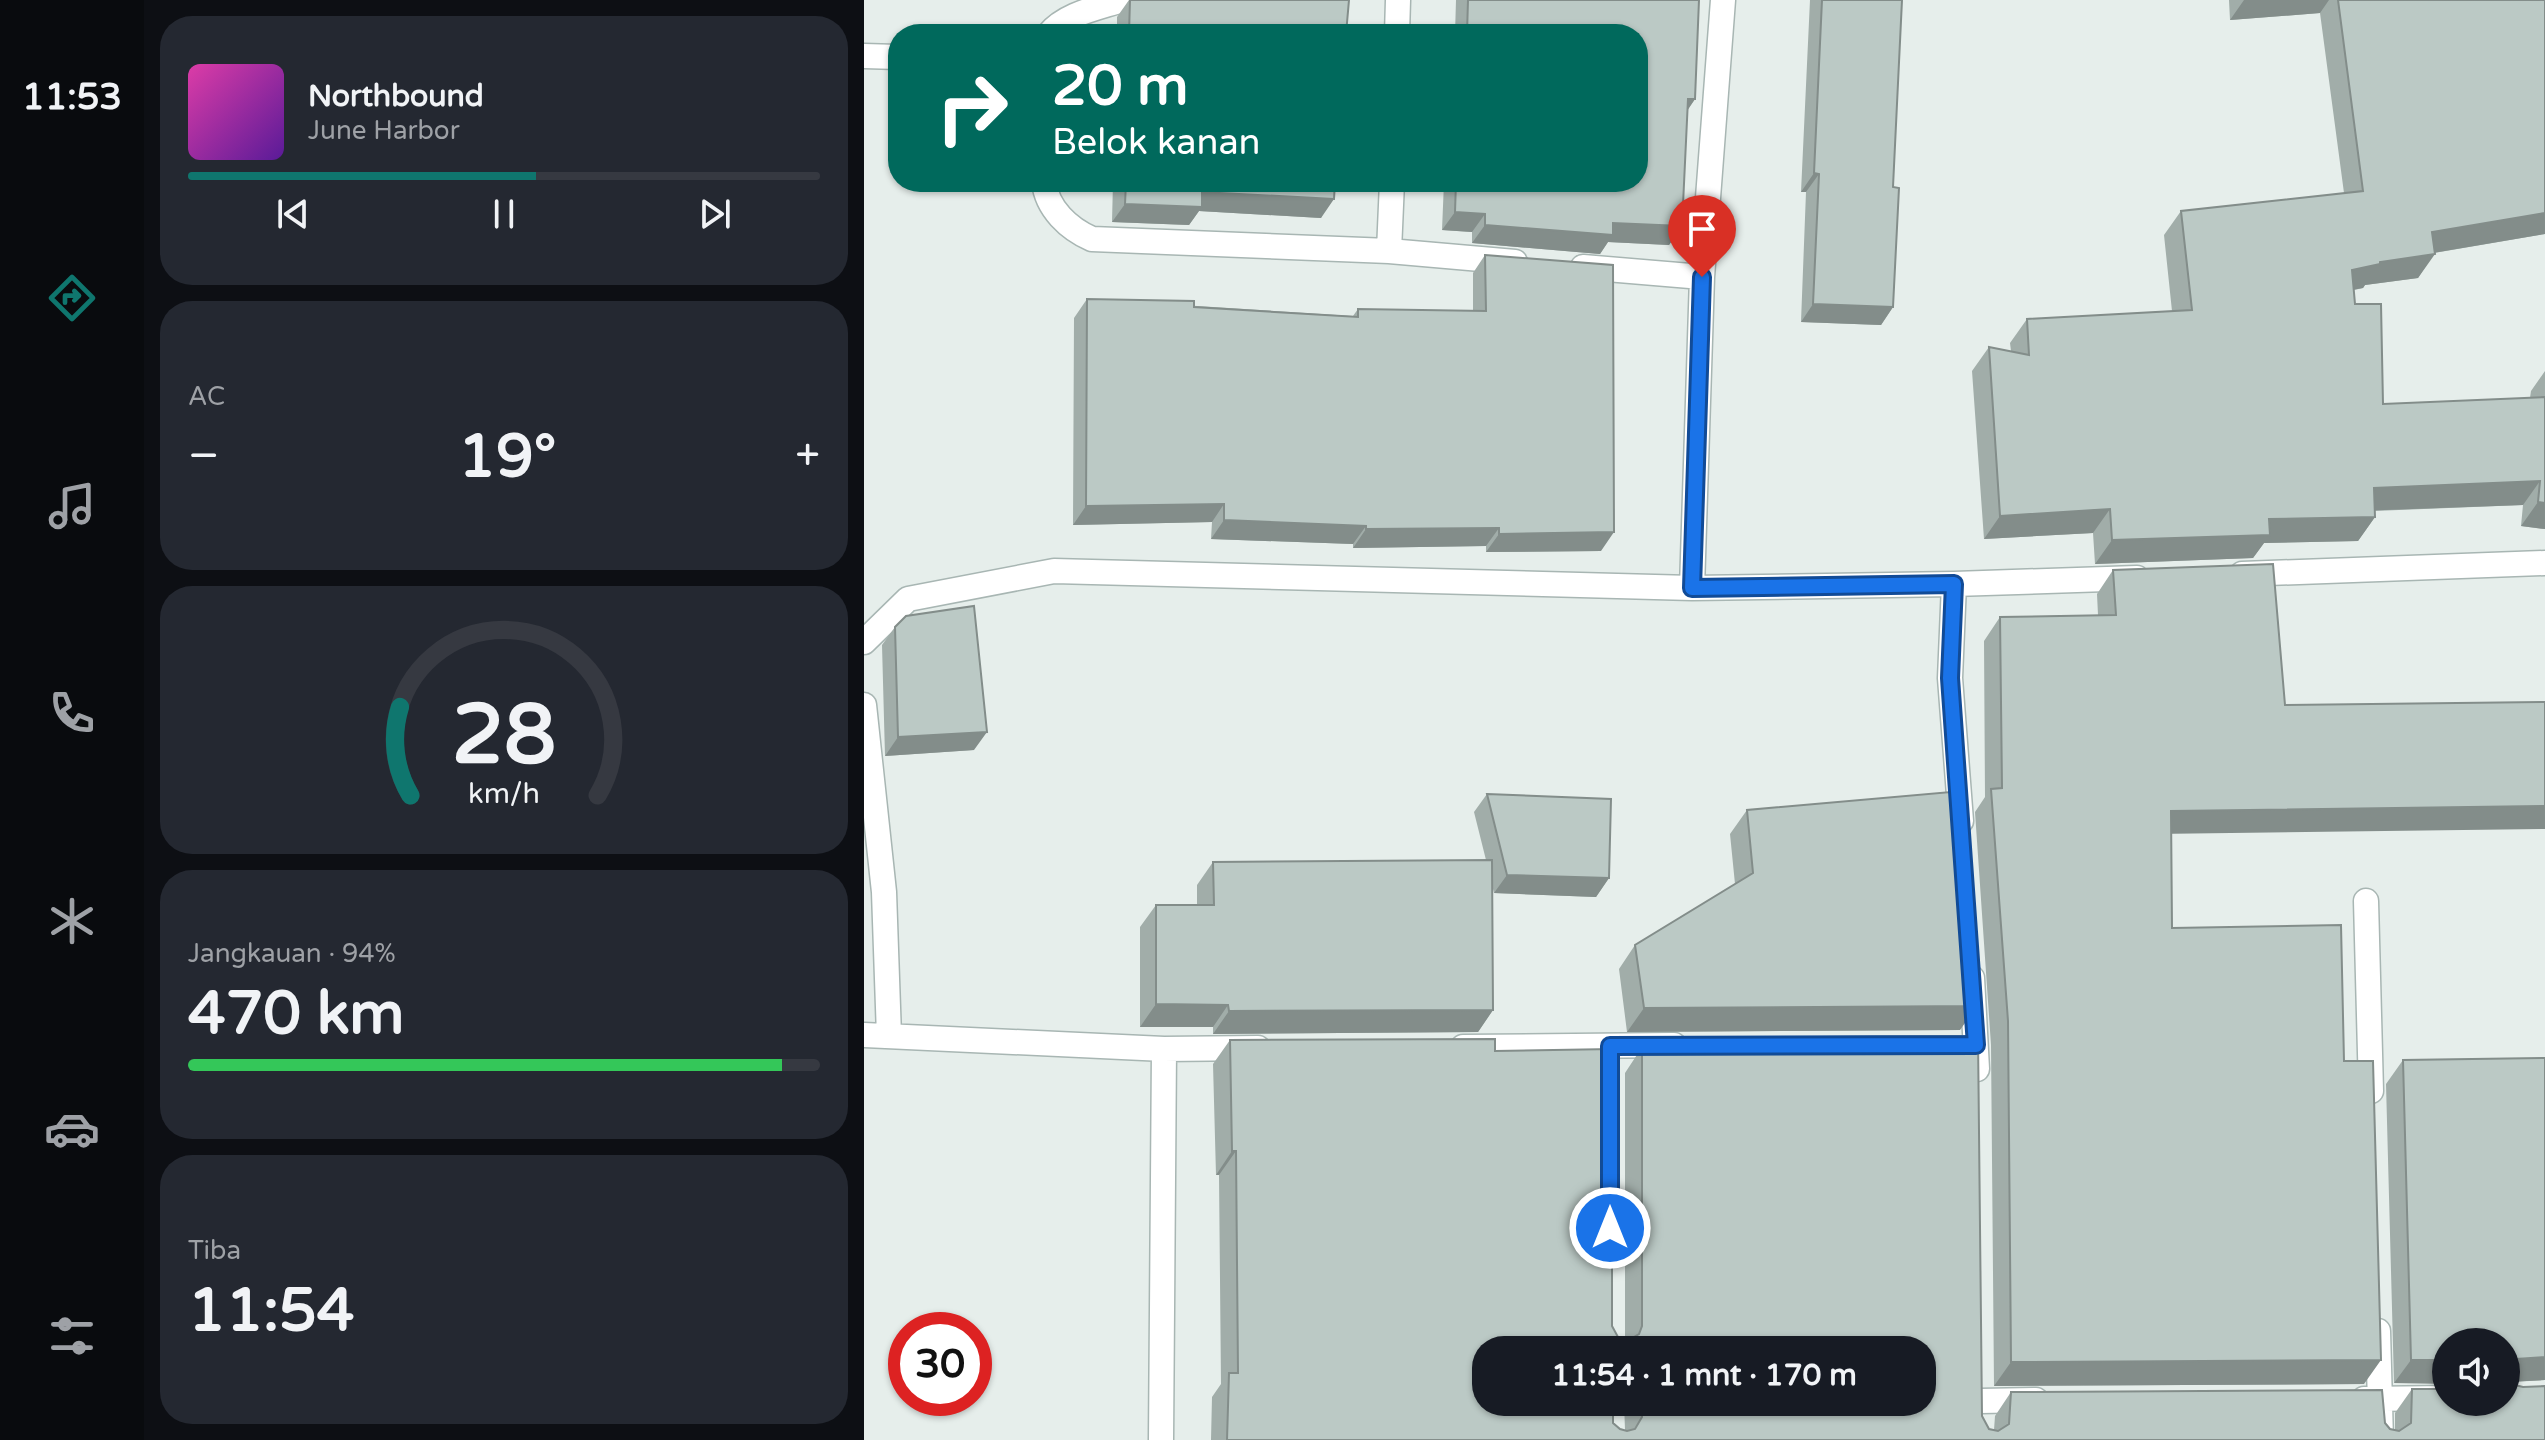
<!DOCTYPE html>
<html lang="id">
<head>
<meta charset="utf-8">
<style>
	body { margin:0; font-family:"Varela Round",sans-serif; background:#242831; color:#f1f3f6; height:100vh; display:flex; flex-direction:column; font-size:30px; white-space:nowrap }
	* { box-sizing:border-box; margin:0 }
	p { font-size:26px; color:#9ea1a6 }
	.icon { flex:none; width:44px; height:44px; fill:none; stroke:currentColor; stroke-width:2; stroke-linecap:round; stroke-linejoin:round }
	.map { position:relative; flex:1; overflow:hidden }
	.drawer { display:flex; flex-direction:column; gap:16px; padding:16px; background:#0d0f14; width:720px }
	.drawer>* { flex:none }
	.top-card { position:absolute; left:24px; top:24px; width:760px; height:168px; border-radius:32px; box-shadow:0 2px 6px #0004; background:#00695c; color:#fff; overflow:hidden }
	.tools { position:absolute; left:1568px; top:1328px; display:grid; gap:16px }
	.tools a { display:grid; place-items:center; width:88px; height:88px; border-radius:50%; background:#171b24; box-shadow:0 2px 6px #0004; font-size:40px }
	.speed { position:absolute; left:24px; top:1312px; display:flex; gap:16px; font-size:40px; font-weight:700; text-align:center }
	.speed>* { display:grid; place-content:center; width:104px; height:104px; border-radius:50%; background:#171b24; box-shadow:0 2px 6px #0004; line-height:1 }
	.speed .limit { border:12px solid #d22; background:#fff; color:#111 }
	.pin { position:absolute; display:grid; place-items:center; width:68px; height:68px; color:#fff; margin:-82px -34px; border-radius:50% 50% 50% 0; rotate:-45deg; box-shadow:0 0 8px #0007 }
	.pin .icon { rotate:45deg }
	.me { position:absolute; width:88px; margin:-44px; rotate:0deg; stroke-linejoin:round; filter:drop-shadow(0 0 6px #0008) }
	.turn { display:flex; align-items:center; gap:28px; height:168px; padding:0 32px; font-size:36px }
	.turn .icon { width:104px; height:104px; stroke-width:2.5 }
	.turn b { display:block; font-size:56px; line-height:68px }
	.big { font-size:60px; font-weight:800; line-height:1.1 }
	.drawer .widget { flex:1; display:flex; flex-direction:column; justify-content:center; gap:12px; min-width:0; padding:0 28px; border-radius:32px; background:#242831 }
	.drawer .dial { align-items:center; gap:0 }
	.dial svg { height:208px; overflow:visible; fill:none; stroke:#363941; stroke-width:7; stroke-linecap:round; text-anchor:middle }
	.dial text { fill:#f1f3f6; stroke:none }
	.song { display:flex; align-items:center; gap:24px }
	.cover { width:96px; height:96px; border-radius:12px; background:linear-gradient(135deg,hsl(320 70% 55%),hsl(270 70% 35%)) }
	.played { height:8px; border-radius:4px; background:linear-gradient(90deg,#0f766e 55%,#363941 55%) }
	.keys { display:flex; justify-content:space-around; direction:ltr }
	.heat { display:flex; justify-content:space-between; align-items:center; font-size:44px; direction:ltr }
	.charge { height:12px; border-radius:6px; background:linear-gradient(90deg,#34c759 94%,#363941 0) }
	.trip { position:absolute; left:608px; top:1336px; width:464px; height:80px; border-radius:32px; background:#171b24; box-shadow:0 2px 6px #0004; font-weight:800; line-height:80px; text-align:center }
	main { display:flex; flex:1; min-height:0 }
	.tab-bar { display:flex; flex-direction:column; width:144px; justify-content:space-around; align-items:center; background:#090b0e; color:#9ea1a6 }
	.tab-bar .icon { width:56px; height:56px }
	.tab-bar .active { color:#0f766e }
	.tab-bar b { font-size:36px; color:#f1f3f6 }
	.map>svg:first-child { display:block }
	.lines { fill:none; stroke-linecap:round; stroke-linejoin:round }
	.minor-casing { stroke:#a8b6b3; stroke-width:27 }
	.minor { stroke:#fff; stroke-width:24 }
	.wall { fill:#a1ada9; fill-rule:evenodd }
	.shaded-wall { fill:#838d8a }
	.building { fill:#bbc9c5; stroke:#838d8a; stroke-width:2; fill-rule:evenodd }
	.route-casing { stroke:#114b97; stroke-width:20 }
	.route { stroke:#1a73e8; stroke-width:14 }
</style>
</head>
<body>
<main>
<nav class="tab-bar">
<b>11:53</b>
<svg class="icon active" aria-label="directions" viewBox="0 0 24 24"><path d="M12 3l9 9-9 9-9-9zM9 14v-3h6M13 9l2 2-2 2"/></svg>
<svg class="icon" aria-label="music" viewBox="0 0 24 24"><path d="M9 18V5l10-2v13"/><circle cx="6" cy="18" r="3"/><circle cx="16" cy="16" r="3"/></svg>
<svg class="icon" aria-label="phone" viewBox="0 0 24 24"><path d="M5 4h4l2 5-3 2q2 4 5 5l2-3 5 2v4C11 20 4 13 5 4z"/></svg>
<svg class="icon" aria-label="climate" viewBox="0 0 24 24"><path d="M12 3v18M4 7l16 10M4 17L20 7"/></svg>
<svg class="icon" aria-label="car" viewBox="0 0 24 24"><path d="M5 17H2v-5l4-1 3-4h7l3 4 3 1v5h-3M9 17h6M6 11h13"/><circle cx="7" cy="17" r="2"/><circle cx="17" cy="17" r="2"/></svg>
<svg class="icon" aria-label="filters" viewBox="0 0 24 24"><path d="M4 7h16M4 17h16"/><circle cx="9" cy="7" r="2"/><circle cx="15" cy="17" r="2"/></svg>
</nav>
<section class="drawer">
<div class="widget">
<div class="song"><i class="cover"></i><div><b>Northbound</b><p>June Harbor</p></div></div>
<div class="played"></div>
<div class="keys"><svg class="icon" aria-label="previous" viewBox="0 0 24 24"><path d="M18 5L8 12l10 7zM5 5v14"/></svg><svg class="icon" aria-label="pause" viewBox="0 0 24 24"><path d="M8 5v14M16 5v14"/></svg><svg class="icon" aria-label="next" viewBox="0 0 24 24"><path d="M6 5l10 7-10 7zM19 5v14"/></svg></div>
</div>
<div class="widget"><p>AC</p>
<div class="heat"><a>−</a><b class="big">19°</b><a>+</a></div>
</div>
<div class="widget dial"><svg viewBox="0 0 100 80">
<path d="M14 69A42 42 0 1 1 86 69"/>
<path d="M14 69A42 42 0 0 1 10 35" stroke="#0f766e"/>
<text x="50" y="56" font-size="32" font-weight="700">28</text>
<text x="50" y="72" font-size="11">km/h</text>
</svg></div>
<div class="widget"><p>Jangkauan · 94%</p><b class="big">470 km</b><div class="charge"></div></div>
<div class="widget"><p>Tiba</p><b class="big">11:54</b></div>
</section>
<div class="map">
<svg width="1681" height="1440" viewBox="0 0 1681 1440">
	<rect width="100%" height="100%" fill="#e6eeeb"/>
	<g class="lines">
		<defs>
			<path id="minor" d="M185,34C201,14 234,8 258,0
				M533,34L534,0
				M0,56L34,57
				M180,182C183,209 205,229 228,239L525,251
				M528,182L525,251L651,262
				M719,267L838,277L859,0
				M1378,574L1681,563
				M1090,584L1086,678L1097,821
				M828,588L838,277
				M0,642L44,599L190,571L828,588L1090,584L1273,578
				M0,705L20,892L25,1036
				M1502,901L1507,1091
				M1108,978L1113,1069
				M0,1035L300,1049L394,1048
				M599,1047L810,1045
				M1514,1331L1517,1440
				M1500,1399L1582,1398
				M1116,1401L1172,1400
				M297,1440L300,1049"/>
		</defs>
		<use href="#minor" class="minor-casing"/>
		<use href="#minor" class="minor"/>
	</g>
	<path class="wall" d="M265,0H485L482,34H253V17Z
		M592,0H835L831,99L823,111L818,226L805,245L744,242L736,254L608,243V232L578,230L580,182H774V34H591Z
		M946,0H1038L1029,187V307L1017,325L937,322L942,192H937Z
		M1365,0H1681V234L1570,253L1554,278L1501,285L1499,288L1490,290L1491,304L1519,404L1666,398L1667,391L1681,371V529L1657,526L1659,505L1510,511L1511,517L1494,541L1400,543L1389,558L1231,564L1229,533L1120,539L1108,371L1125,347L1147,351L1146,343L1163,319L1308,311L1300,235L1317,211L1480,193L1456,13L1366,20Z
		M249,182H471L457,218L335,211L325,225L248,222Z
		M621,255L737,551L622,552V546L489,548V544L347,539L348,522L209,525L210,318L223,299L489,316L494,309L609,311V273Z
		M1249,570L1421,705L1307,834L1308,928L1480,1061L1500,1384L1130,1386L1127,1045L1111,812L1121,797L1120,641L1136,617L1234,615L1233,594Z
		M31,627L110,750L21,756L18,645Z
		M623,794L745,878L732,897L630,893L628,885L629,1010L614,1032L349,1034V1027H276V927L292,905H333V885L349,862L622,860L610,812Z
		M883,810L1096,1030L763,1032L755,969L771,945L871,884L866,834Z
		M784,1038L1118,1416L1125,1429L1130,1430L1131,1416L1147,1392L1521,1423L1526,1429L1531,1430V1413L1548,1389L1642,1402V1342L1530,1383L1522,1084L1539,1060L1681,1380L1648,1382L1681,1440H347L348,1397L357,1384L355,1175H352L349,1064L366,1040L631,1051L748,1326L755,1339L761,1340V1073ZM622,1350H1058V1402H760L761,1430L756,1429L749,1423Z"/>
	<path class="shaded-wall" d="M1380,0H1465L1456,13L1366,20Z
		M824,99H831L818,118Z
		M950,173L955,174L942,192H937Z
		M338,192L470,199L457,218L335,211L325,225L248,222L261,204Z
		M591,212L621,214L608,232L578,230Z
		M1681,213V234L1551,256L1568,232Z
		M749,223L818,226L805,245L744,242L736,254L608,243L621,225Z
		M1571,254L1554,278L1501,285L1499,288L1471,293L1488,270L1516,262Z
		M949,304L1029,307L1017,325L937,322Z
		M1676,481L1659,505L1493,511L1510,488Z
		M1674,502L1681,503V529L1657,526Z
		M360,504L348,522L209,525L222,506Z
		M1246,509L1229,533L1120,539L1136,516Z
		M1511,517L1494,541L1400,543L1389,558L1231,564L1248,540L1405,519Z
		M360,520L502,526L489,544L347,539Z
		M635,528L622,546L489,548L502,529Z
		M750,532L737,551L622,552L635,534Z
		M123,732L110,750L21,756L34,737Z
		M1681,806V829L1290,834L1307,811Z
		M643,875L745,878L732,897L630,893Z
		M292,1004L364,1005L349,1027H276Z
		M1113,1006L1096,1030L763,1032L780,1008Z
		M629,1010L614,1032L349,1034L365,1011Z
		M368,1151H372L355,1175H352Z
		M1681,1357V1380L1642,1382V1370L1652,1359Z
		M1517,1360L1500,1384L1130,1386L1147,1362Z
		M1547,1360H1582V1384L1530,1383Z"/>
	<path class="building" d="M266,0H485L482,34H265Z
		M604,0H835L831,99H824L818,226L749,223V235L621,225V214L591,212L592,182H774V34H603Z
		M958,0H1038L1029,187L1035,188L1029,307L949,304L955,174L950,173Z
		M1474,0H1681V213L1568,232L1571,254L1516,262V264L1488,270L1491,304H1517L1519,404L1681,397V503L1674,502L1676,481L1510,488L1511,517L1405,519L1406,535L1248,540L1246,509L1136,516L1125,347L1165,355L1163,319L1328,310L1317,211L1499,191Z
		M262,182H471L470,199L338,192V207L261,204Z
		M621,255L749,265L750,532L635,534V528L502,529V526L360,520V504L222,506L223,299L330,301V307L494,317V309L622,311Z
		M1409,564L1421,705L1681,702V806L1307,811L1308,928L1477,925L1480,1061H1509L1517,1360L1147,1362L1144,1021L1127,789L1138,788L1136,617L1252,615L1249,570Z
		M110,606L123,732L34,737L31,627L42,616Z
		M1098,791L1113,1006L780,1008L771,945L889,873L883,810Z
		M623,794L747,799L745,878L643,875Z
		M628,860L629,1010L365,1011L364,1005L292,1004V905H350L349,862Z
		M1114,1036L1118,1416L1125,1429L1134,1431L1145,1424L1147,1392L1518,1390L1521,1423L1526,1429L1535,1431L1547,1423L1548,1389H1582V1402H1642V1342H1582V1360H1547L1539,1060L1681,1058V1357L1652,1359L1645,1366L1646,1379L1651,1385L1659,1387L1681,1386V1440H363L365,1373H374L372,1151H368L366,1040L631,1039V1051L748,1049V1326L755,1339L763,1341L775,1334L778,1326V1049H785L784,1038ZM622,1350H1058V1402H777L778,1417L771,1429L763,1431L756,1429L749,1423V1402H622Z"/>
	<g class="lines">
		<defs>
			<path id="route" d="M746,1228V1046L1112,1045L1086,678L1090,584L828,588L838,277"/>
		</defs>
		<use href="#route" class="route-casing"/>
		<use href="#route" class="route"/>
	</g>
</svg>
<div class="tools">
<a><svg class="icon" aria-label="sound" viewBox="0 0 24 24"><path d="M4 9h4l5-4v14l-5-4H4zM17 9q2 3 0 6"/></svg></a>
</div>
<div class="speed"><div class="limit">30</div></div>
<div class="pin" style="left:838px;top:277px;background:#d93025"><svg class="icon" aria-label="arrive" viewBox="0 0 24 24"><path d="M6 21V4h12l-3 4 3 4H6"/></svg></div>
<svg class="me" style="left:746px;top:1228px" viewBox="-20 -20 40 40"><circle r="17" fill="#1a73e8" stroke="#fff" stroke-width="3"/><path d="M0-11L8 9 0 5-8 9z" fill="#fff"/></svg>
<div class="trip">11:54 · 1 mnt · 170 m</div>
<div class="top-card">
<div class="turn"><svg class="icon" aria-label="right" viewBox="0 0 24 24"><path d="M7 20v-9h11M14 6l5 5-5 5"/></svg><div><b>20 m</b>Belok kanan</div></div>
</div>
</div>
</main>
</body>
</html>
